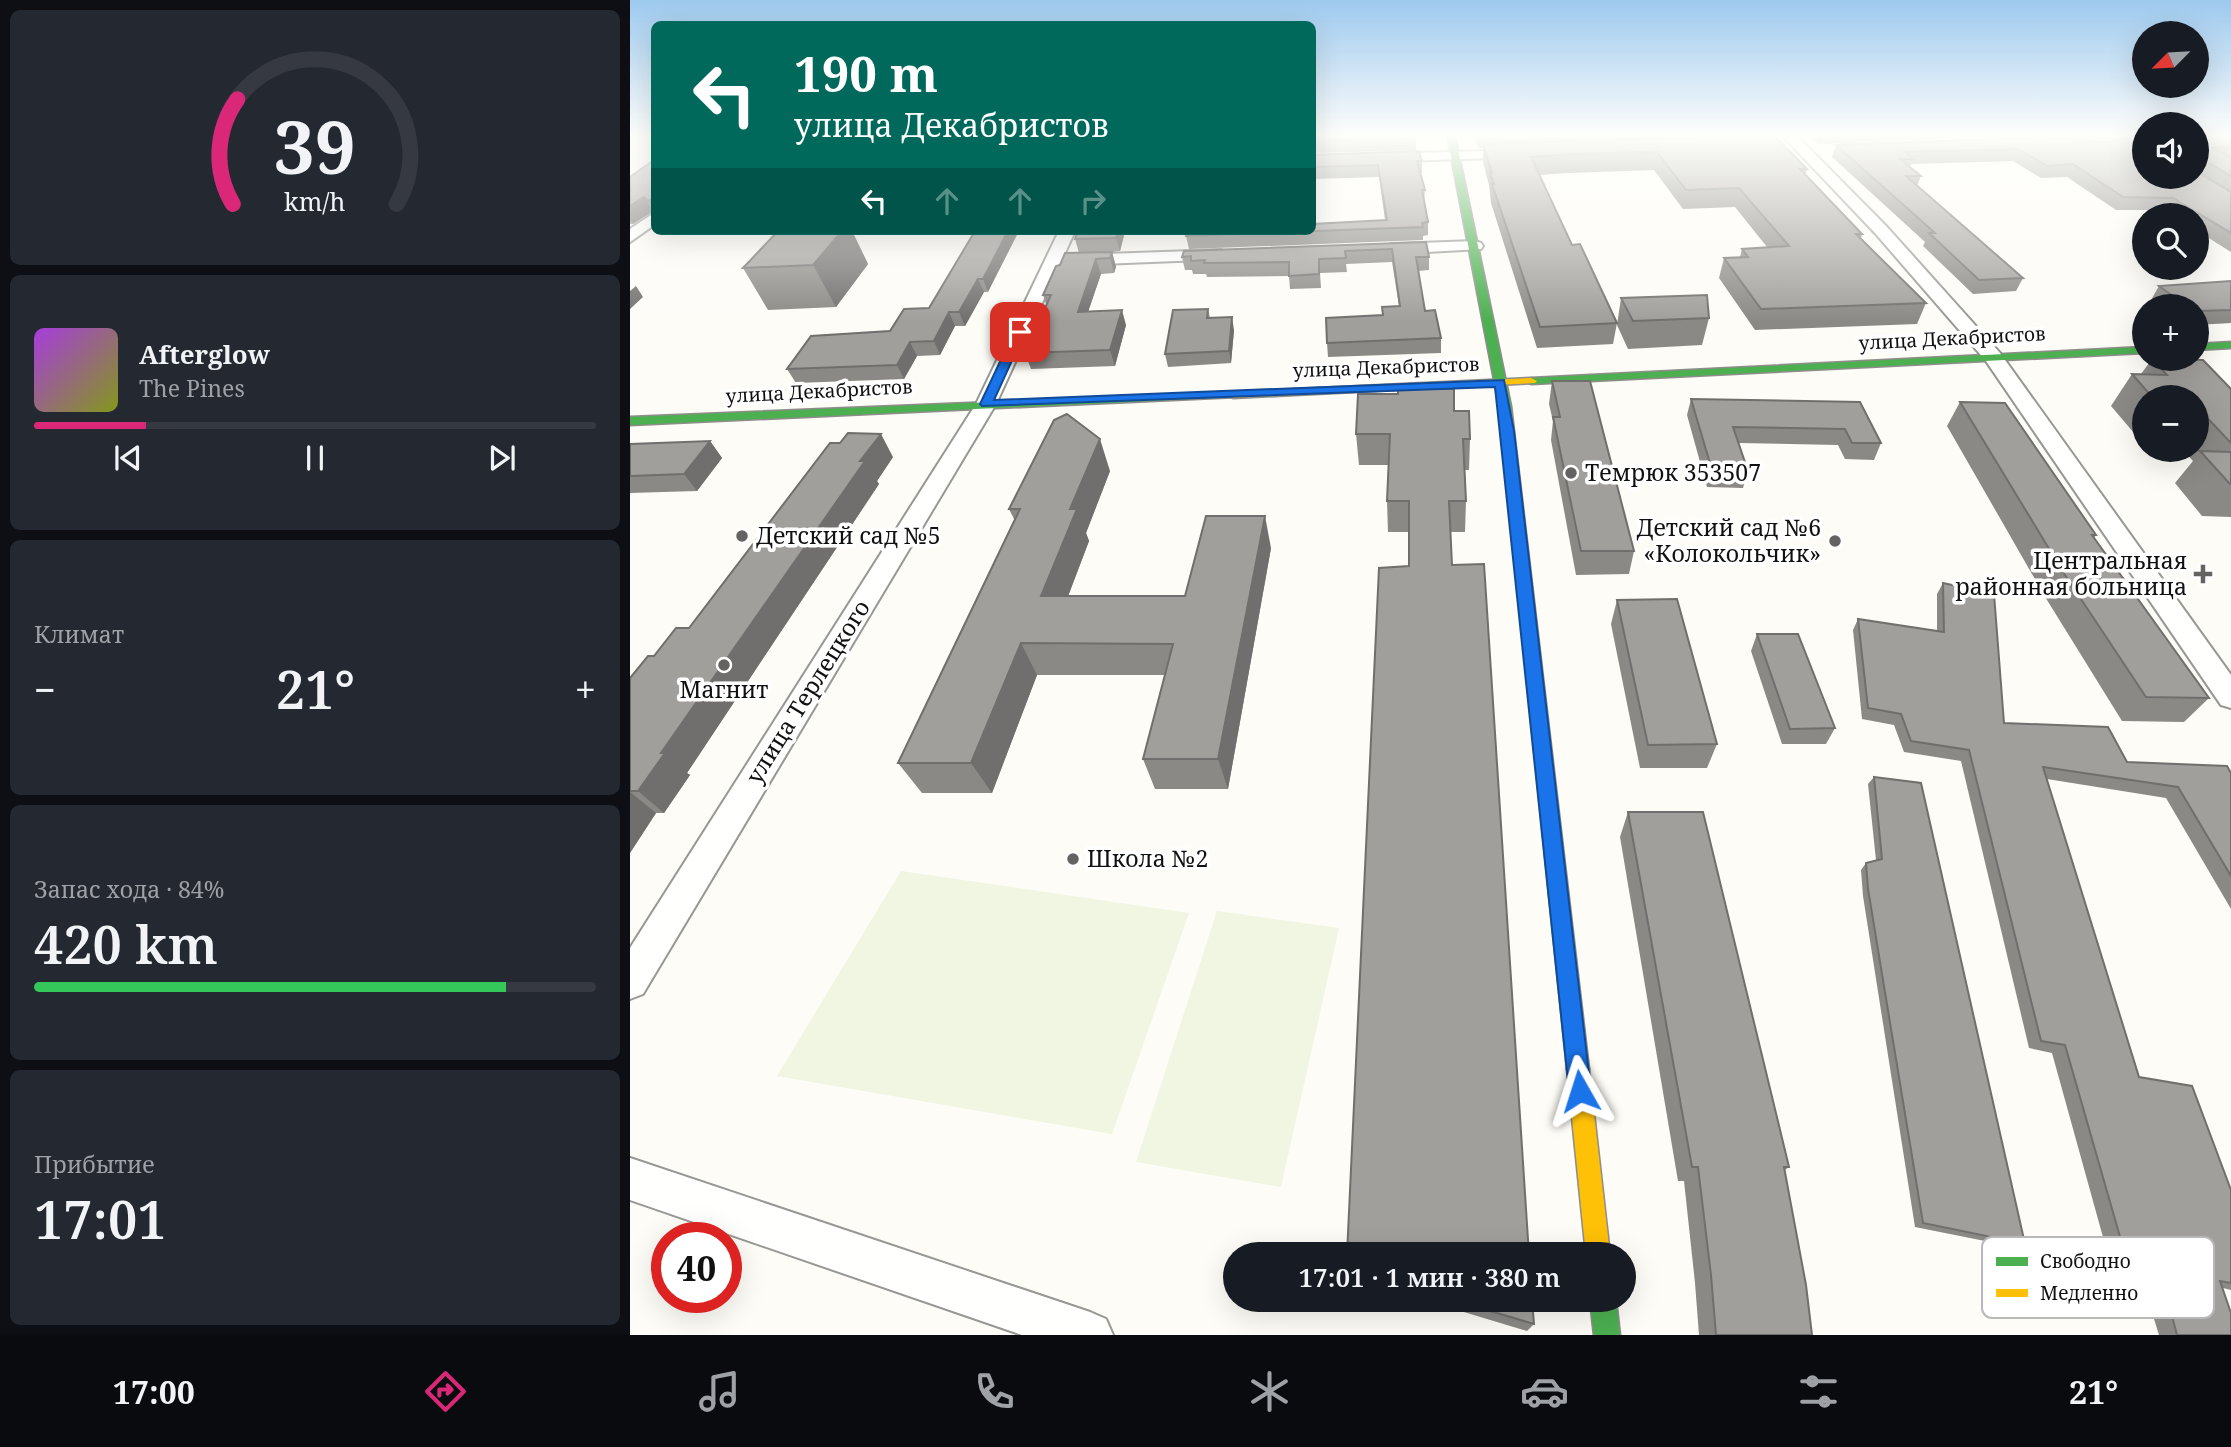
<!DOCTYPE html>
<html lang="ru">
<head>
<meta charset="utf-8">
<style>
	body { margin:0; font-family:"Noto Serif",serif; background:#242831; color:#f1f3f6; height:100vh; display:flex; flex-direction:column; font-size:26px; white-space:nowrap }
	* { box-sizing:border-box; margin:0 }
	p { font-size:23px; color:#9ea1a6 }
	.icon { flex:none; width:38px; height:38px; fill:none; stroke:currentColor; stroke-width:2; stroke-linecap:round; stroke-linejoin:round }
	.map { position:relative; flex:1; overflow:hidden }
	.panel { display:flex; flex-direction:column; gap:10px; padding:10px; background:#0d0f14; width:630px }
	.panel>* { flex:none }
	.guide { position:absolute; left:21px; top:21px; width:665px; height:214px; border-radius:10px; box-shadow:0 7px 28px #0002; background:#00695c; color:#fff; overflow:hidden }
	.needle { width:46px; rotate:246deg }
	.controls { position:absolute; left:1502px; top:21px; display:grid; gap:14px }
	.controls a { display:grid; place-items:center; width:77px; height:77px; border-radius:50%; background:#171b24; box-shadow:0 7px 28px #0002; font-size:35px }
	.speed { position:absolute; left:21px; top:1222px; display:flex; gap:14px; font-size:35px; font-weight:700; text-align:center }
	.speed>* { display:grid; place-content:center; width:91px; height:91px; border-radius:50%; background:#171b24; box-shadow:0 7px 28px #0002; line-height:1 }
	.speed .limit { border:10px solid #d22; background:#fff; color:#111 }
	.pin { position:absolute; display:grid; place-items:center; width:60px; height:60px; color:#fff; margin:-30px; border-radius:14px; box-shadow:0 4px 10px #0006 }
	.me { position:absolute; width:77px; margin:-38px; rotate:354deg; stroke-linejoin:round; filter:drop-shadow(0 0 5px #0008) }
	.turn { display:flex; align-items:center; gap:24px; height:147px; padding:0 28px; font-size:32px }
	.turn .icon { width:91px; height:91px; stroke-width:2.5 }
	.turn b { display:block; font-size:49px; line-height:60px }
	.lanes { display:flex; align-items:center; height:66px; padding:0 28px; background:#0003; justify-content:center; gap:35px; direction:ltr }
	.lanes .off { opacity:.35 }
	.big { font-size:52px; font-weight:600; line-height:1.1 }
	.panel .widget { flex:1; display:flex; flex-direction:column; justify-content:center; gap:10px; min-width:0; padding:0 24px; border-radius:10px; background:#242831 }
	.panel .dial { align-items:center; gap:0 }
	.dial svg { height:182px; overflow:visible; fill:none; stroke:#363941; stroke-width:7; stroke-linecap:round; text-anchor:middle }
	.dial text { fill:#f1f3f6; stroke:none }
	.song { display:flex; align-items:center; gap:21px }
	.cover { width:84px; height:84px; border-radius:10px; background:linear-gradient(135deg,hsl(280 70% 55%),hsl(70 70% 35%)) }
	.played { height:7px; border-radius:4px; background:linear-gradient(90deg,#db2777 20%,#363941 20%) }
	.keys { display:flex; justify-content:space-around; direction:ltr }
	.heat { display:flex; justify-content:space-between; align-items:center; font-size:38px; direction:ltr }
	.charge { height:10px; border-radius:5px; background:linear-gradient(90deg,#34c759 84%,#363941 0) }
	.trip { position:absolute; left:593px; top:1242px; width:413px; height:70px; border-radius:35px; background:#171b24; box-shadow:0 7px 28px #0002; font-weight:600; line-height:70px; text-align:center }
	.menu { display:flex; height:112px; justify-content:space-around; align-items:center; background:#090b0e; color:#9ea1a6 }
	.menu .icon { width:49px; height:49px }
	.menu .active { color:#db2777 }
	.menu b { font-size:32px; color:#f1f3f6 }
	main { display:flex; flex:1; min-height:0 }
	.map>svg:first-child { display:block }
	.pitch { fill:#f0f6e1 }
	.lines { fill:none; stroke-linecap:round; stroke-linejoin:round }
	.street-casing { stroke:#979795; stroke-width:4 }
	.fast-casing { stroke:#8e8d8b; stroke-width:3 }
	.slow-casing { stroke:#8e8d8b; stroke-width:3 }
	.street { fill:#fffffe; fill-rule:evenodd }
	.fast { fill:#4caf50; fill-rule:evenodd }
	.slow { fill:#ffc107; fill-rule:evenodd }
	.wall { fill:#8a8986 }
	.shaded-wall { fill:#716f6d }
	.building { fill:#a19f9c; stroke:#716f6d; stroke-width:2 }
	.route { fill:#1a73e8; stroke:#114b97; stroke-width:2 }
	.poi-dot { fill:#646362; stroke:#fff; stroke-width:2.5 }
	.labels { text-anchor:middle; stroke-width:7; stroke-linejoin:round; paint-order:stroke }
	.far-street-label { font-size:19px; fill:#111; stroke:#fff }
	.poi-label { font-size:23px; fill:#111; stroke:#fff; text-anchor:start }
	.street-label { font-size:23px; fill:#111; stroke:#fff }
	.key { fill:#fff; stroke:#b8b8b8; stroke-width:2 }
	.key-label { font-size:19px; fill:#111 }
</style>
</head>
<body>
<main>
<section class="panel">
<div class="widget dial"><svg viewBox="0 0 100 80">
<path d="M14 69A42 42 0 1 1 86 69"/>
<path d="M14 69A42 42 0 0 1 16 23" stroke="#db2777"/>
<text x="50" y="56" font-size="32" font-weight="700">39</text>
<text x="50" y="72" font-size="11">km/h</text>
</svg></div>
<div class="widget">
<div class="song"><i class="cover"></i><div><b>Afterglow</b><p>The Pines</p></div></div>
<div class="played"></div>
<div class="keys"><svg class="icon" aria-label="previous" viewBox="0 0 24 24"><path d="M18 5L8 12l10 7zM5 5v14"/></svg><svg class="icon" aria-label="pause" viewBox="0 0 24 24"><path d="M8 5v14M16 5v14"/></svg><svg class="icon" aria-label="next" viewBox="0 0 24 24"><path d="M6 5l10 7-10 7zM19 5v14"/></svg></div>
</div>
<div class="widget"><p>Климат</p>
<div class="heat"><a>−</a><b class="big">21°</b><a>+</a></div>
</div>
<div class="widget"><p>Запас хода · 84%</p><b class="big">420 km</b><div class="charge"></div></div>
<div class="widget"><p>Прибытие</p><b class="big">17:01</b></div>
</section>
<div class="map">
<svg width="1601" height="1335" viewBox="0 0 1601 1335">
	<rect width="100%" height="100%" fill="#fdfcf7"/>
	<path class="pitch" d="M271,871L559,913L482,1134L147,1076Z
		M587,911L709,928L651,1187L506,1162Z"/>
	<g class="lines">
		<defs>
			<path id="street" d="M1152,135H1166L1257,227L1370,353L1601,675V708L1591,705L1356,361L1245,233Z
				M889,150L896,154L894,157L682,164V156Z
				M24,213V225L0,242V229Z
				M429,231H445L366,404L13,994L0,999V948L346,404Z
				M845,241L851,243L853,246L851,249L761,254L753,249L761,244Z
				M591,250L599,255L597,259L446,265L438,260L446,255Z
				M0,1158L460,1312L476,1319L483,1335H392L0,1200Z"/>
			<path id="fast" d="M817,135H825L881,406L959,1069L956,1077L948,1080L940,1077L937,1069L869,406Z
				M1601,342V348L1566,350V344Z
				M1514,347V353L901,384L895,381L901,378Z
				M603,392L609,395L607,397L0,425V417Z
				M960,1300H986L990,1335H964Z"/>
			<path id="slow" d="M901,378L907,381L905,383L603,398L597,395L603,392Z
				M948,1058L956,1061L959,1069L980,1255H956L937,1069L940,1061Z"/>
		</defs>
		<use href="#street" class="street-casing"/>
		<use href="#fast" class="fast-casing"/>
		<use href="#slow" class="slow-casing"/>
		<use href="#street" class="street"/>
		<use href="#fast" class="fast"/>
		<use href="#slow" class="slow"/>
	</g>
	<path class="wall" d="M682,135L786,138V150L682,153Z
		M844,135H1129V136L1177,169L1175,175L1232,234L1231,238L1296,303L1287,324L1125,330L1089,278L1094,258L1110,257L1112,249L1137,247L1105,207L1053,209L1024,170L938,173L909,175L942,245L987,323L983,344L907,348L861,203L859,185L853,162V148H848Z
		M1178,135H1514V177L1573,136L1601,135V252L1566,230V215H1543L1535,210H1486L1437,177L1411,178L1383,161L1281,164L1280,167L1291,176L1287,186L1393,278L1386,291L1343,294L1293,246L1295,242L1202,157L1206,145L1472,142L1502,138L1465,140L1406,135L1188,144Z
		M682,155L792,161V173H790L795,190L794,202L798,222V235L793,236V240L559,249L556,236L755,220L749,177L682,179Z
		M24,160V212L23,211L3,224H0V177Z
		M148,231H222L238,264L206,307L138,310L113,268Z
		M345,231L358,292H354L335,326H325L310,355L287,356L274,379L166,383L157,369L260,331L299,308Z
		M448,231H509L495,232L490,251L482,252L486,267L484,273L471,274L458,311L496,325L485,366L401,369L395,353L416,304L413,295L430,265L449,253L445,239Z
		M796,242L799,257V270L788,271L795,311L811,338V353L698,357L697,343L752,315V307L769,306L762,262L716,264L717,272L690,273L691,288L660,289L659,276L577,277L576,274H563L562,270H555L552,257Z
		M1601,281V323L1566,325V306H1529L1521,300L1529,286Z
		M991,298L1079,318L1072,345L998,349L987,325Z
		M578,309L580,318L604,330L601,363L538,367L535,354Z
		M1522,359L1601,389V517L1572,516L1545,483L1563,461L1553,450H1566V397H1514V434L1504,433L1481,406L1502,374H1511Z
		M922,381L1004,551L999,574L946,575L921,440L923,421L919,404Z
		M1061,399L1230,402L1251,443L1244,460L1215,459L1208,445L1109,443L1118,471L1113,488L1077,487L1057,415Z
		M1330,402L1466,535L1464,538L1579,698L1554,722L1492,721L1417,600L1317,426Z
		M824,411L840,439L839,470H835L836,501L835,532H758L757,501L759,465H729L726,434Z
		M80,441L92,458L67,491L0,493V444Z
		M263,457L247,481L249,484L57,773L60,775L34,813H26L0,853V678Z
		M480,471L456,533L459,541L438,596H555L641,548L598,789H525L513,759L535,675H407L362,793H292L268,763L385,521L379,509Z
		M1313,583L1374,723L1497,762L1601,773V909L1536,798L1417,779L1509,1077L1601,1190V1290L1593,1288L1601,1335H1529L1524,1319L1494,1313L1422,1053L1399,1048L1331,761L1274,752L1264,725L1232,719L1223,630L1228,619L1307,631V594Z
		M987,600L1087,744L1077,768H1010L981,624Z
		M1127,634L1205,728L1196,744H1152L1121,651Z
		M1244,777L1395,1244L1385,1247L1285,1227L1233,896L1231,870L1236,863L1246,860L1238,784Z
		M998,812L1159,1167L1155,1170L1182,1335H1069L1065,1283L1054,1181H1048L990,837Z
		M794,1300H902L904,1324L897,1331Z"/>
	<path class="shaded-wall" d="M1566,161H1575L1566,173Z
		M14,197L23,211L3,224L0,219V206Z
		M24,197V211L18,201Z
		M212,231H222L238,264L206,307L183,265Z
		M378,231H389L358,292L353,279Z
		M488,231H495L490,251L486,238Z
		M482,252L486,267L484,273L480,258Z
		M466,259L471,274L453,327L448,312Z
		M348,279L354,292L335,326L329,312Z
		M6,286L13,297L0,309V291Z
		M492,310L496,325L485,366L480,350Z
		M319,312L325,326L310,355L304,341Z
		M602,317L604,330L601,363L599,351Z
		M280,342L287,356L274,379L267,365Z
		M251,434L263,457L247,481L249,484L57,773L60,775L34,813L8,791L31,753L230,461Z
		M470,439L480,471L456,533L459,541L426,628L411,596L440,509Z
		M80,441L92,458L67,491L54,474Z
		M635,516L641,548L598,789L588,759Z
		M391,643L407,675L362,793L341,763Z
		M0,792L26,813L0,853Z"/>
	<path class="building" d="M682,135H785L786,138L682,141Z
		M848,135H899L849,136Z
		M1144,135L1177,169H1170L1232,234H1226L1296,303L1131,309L1094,258L1118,257L1112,249L1159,246L1109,188L1056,190L1027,152L940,154L901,157L942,245L950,244L987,323L910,327L862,184H864L860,173H862L853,144Z
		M1566,135L1573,136L1601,135V147L1583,148L1601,158V176L1575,161H1566Z
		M1514,136V177H1566V171L1601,192V233L1543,198L1493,197L1443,164L1417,166L1388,149L1275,152L1283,159H1270L1291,176H1276L1393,278L1349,280L1299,233H1305L1206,145L1412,137L1472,142Z
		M789,151L792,161H787L795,190H792L798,222L792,223L793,227L556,236L557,231H682V224L757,220L748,165L682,167V155Z
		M24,160V197L18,201L14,197L0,206V177Z
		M148,231H212L183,265L113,268Z
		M345,231H378L353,279H348L329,312H319L304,341L280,342L267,365L157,369L181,336L260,331L274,309L299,308Z
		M448,231H488L486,238L445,239Z
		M796,242L799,257H786L795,311L805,310L811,338L697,343L696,318L753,315L752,307L770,306L762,249L715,251L716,258L689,259V274L659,276V262L574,263L575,260L561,261V256L552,257L554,251Z
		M482,252L480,258L466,259L448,312L492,310L480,350L395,353L421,295H413L426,266L430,265L435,253Z
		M1601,281V310L1566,311V306H1557L1529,286Z
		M1077,295L1079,318L1003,321L991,298Z
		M578,309L577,318L602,317L599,351L535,354L543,310Z
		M1522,359L1573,360L1601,389V443L1566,406V397H1522L1502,374L1537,375Z
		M922,381H960L1004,551H951L923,417H930Z
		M768,389H824V411H839L840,439H833L836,501H819L822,565L854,564L899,1255H717L749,568L779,566V501H757L760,434H726L728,394H768Z
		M1061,399L1230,402L1251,443H1222L1215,429L1103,427L1118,471L1082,470Z
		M1330,402L1375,403L1466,535H1462L1579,698L1516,697L1435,575Z
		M437,414L470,439L440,509H447L411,596H555L576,516H635L588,759H513L543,644L391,643L341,763H268L390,509H379L424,420Z
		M218,433L251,434L230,461H235L31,753H35L8,791H0V678L18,656H24L46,628H59L200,443H210Z
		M80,441L54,474L0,476V444Z
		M1570,451L1601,452V484H1600Z
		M1313,583L1364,594L1374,723L1478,727L1497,762L1597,766L1601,773V876L1548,787L1413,767L1509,1077L1562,1086L1601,1190V1283L1590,1281L1601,1313V1335H1547L1542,1316L1511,1310L1435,1045L1411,1041L1339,750L1281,741L1271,714L1238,708L1228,619L1314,632Z
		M1047,599L1087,744L1018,745L987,600Z
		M1127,634H1168L1205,728L1160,729Z
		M1244,777L1291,783L1395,1244L1293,1223L1238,889L1236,863L1252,859Z
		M998,812H1073L1159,1167H1154L1176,1285L1182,1335H1086L1081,1275L1068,1167H1062Z
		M823,1300H902L904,1324Z"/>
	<linearGradient id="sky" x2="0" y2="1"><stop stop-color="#9dc9ee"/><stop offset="0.42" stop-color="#fefefb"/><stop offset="1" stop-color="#fefefb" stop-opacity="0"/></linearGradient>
	<rect width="1601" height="322" fill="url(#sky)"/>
	<path class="route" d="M390,329L395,332L364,400L874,380L884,431L961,1091L958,1099L950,1102L942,1099L939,1091L865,387L352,406L350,404L384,332Z"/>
	<g class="poi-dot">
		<circle cx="941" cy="473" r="7"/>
		<circle cx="112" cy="536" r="7"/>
		<circle cx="1205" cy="541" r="7"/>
		<path d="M1569.5 563.5h7v7h7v7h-7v7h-7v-7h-7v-7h7z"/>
		<circle cx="94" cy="665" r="7"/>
		<circle cx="443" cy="859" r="7"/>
	</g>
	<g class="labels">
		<g class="far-street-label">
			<text transform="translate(1322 338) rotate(-3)" y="7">улица Декабристов</text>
			<text transform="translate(756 367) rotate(-2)" y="7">улица Декабристов</text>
			<text transform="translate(189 391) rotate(-3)" y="7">улица Декабристов</text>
		</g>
		<g class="poi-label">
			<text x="955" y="481">Темрюк 353507</text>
			<text x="1191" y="536" text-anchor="end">Детский сад №6<tspan x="1191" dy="26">«Колокольчик»</tspan></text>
			<text x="126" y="544">Детский сад №5</text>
			<text x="1557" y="569" text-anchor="end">Центральная<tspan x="1557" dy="26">районная больница</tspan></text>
			<text x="94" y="698" text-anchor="middle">Магнит</text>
			<text x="457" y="867">Школа №2</text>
		</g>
		<g class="street-label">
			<text transform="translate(178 692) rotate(-58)" y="8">улица Терлецкого</text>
		</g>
	</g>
	<rect x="1352" y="1237" width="232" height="81" rx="10" class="key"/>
	<rect x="1366" y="1257" width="32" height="9" fill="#4caf50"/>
	<rect x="1366" y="1289" width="32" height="8" fill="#ffc107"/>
	<g class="key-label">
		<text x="1410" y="1268">Свободно</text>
		<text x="1410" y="1300">Медленно</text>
	</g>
</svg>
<div class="controls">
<a><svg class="needle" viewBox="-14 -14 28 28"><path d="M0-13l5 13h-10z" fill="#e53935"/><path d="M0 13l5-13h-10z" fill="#9ea1a6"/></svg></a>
<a><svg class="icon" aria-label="sound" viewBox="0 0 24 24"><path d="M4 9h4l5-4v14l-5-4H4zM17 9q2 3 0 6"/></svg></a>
<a><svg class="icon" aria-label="search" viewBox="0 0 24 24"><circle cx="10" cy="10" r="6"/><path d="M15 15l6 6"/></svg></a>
<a>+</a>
<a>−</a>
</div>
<div class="speed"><div class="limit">40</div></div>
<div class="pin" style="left:390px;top:332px;background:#d93025"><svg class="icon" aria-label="arrive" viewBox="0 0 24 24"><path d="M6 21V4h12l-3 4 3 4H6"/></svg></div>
<svg class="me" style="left:950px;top:1091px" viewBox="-20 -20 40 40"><path d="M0-17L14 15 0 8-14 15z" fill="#1a73e8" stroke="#fff" stroke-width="4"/></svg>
<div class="trip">17:01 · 1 мин · 380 m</div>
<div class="guide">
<div class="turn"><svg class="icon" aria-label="left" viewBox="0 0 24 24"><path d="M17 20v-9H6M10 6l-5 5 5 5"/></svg><div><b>190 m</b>улица Декабристов</div></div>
<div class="lanes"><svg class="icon" aria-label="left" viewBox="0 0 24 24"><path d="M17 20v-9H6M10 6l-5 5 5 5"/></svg><svg class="icon off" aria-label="ahead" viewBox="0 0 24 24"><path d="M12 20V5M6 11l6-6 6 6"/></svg><svg class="icon off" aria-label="ahead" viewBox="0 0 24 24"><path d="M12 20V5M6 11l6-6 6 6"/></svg><svg class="icon off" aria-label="right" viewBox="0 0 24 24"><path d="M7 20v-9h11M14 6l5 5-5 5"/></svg></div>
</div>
</div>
</main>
<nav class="menu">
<b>17:00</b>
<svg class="icon active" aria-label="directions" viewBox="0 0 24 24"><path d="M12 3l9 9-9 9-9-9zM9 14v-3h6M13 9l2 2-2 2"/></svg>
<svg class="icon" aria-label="music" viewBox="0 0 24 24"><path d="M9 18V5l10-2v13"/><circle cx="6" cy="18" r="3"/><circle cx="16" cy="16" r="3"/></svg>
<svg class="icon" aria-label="phone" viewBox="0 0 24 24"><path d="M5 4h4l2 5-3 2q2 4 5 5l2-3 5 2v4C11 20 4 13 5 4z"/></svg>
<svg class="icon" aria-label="climate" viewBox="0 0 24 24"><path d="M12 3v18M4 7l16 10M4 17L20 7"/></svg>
<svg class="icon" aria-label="car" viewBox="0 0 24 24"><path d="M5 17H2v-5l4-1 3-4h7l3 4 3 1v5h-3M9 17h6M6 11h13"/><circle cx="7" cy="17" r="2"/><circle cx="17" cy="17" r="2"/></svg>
<svg class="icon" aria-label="filters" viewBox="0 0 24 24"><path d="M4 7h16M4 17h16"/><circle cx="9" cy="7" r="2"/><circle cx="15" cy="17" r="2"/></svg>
<b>21°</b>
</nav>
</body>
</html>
